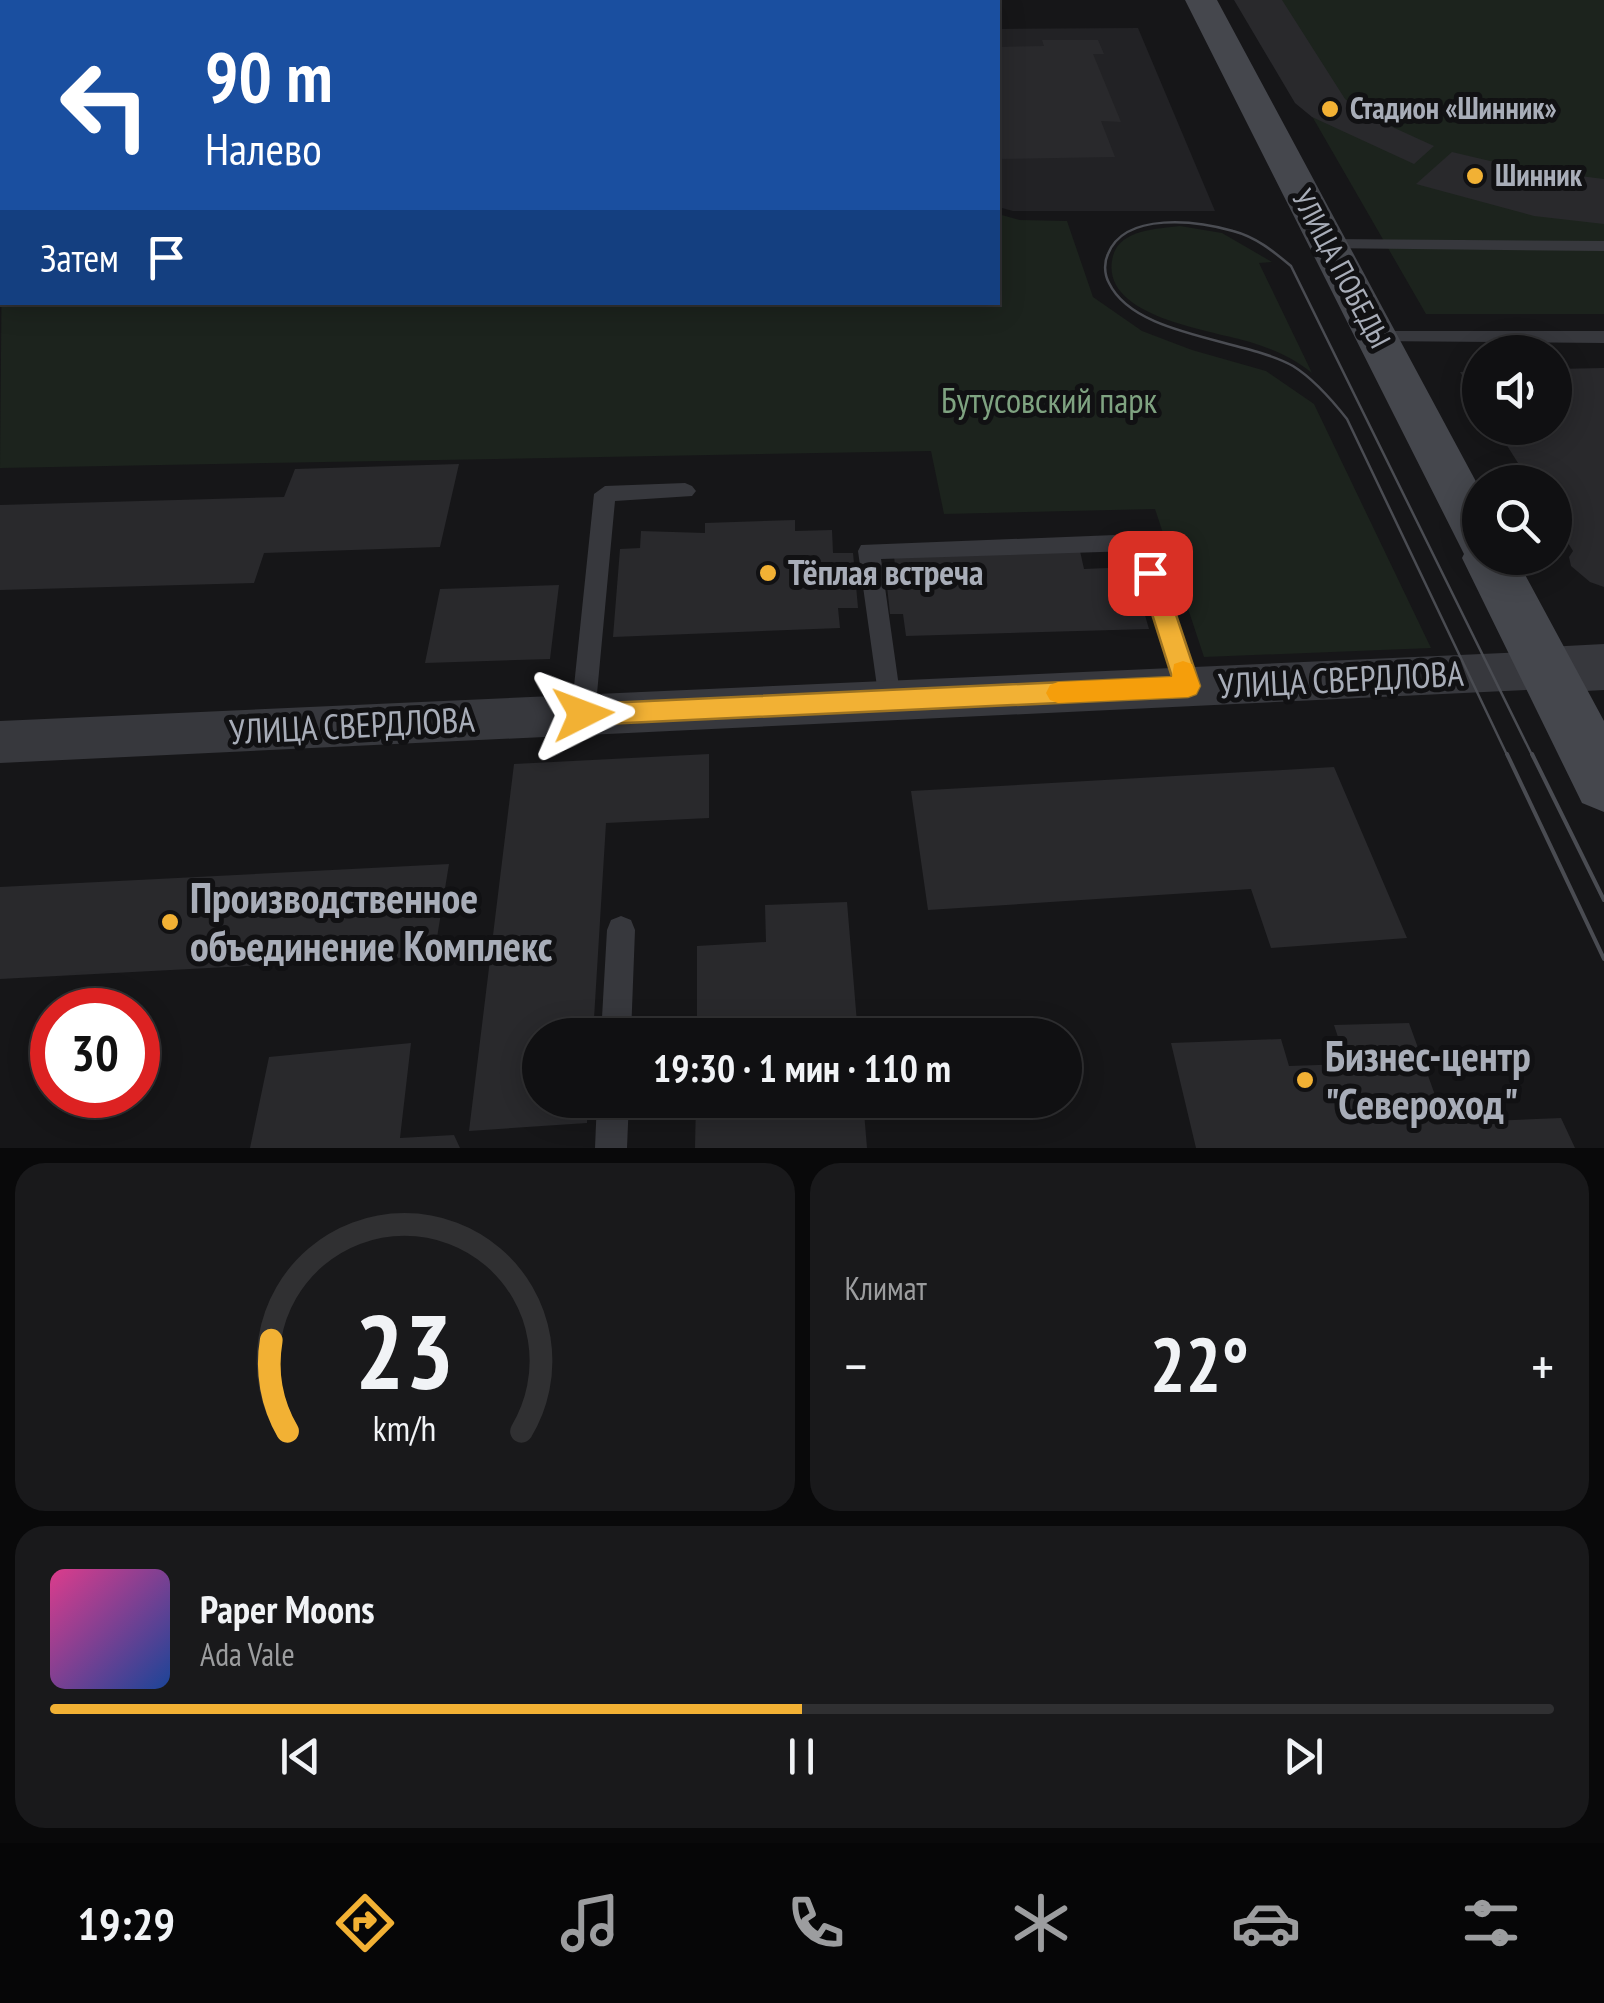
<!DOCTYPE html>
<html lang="ru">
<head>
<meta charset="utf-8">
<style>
	body { margin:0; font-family:"PT Sans Narrow",sans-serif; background:#19191b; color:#f1f3f6; height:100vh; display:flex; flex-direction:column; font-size:38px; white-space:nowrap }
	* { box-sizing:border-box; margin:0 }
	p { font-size:32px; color:#9c9d9f }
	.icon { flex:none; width:55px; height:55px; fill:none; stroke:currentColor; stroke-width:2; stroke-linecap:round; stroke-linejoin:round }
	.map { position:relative; height:1148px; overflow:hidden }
	.side { display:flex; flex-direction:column; gap:15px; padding:15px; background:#09090a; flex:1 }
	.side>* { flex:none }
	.banner { position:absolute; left:0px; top:0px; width:1000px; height:305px; box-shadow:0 5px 25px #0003,0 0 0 2px #303032; background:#1a4fa0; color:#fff; overflow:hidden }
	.tools { position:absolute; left:1462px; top:335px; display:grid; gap:20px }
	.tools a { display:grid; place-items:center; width:110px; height:110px; border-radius:50%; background:#101012; box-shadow:0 5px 25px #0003,0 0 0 2px #303032; font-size:50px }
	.speed { position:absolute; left:30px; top:988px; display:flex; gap:20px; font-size:50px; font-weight:700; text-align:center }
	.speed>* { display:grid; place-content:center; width:130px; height:130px; border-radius:50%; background:#101012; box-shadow:0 5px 25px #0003,0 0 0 2px #303032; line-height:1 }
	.speed .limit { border:15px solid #d22; background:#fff; color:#111 }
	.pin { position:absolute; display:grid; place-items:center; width:85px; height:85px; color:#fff; margin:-42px; border-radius:20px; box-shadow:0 5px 15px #0006 }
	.me { position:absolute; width:110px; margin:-55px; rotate:87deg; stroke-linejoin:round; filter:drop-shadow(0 0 8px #0008) }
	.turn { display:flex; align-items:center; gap:35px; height:210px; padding:0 40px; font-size:45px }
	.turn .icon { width:130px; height:130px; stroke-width:2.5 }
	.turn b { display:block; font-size:70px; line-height:85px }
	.then { display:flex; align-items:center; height:95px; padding:0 40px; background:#0003; gap:20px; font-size:38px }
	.big { font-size:75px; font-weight:600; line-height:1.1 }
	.side .widget { flex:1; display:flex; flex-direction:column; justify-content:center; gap:15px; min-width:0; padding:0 35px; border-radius:30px; background:#19191b }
	.side .dial { align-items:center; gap:0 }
	.dial svg { height:260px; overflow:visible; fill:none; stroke:#303032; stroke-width:7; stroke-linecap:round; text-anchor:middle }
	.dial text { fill:#f1f3f6; stroke:none }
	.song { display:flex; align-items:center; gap:30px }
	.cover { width:120px; height:120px; border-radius:15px; background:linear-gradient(135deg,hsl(330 70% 55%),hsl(220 70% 35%)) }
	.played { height:10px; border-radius:5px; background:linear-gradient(90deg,#f2b134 50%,#303032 50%) }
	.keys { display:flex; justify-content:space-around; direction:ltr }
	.heat { display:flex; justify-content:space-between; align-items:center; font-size:55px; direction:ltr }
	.side .tiles { flex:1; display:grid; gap:15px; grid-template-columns:1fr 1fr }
	.widget:last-child { grid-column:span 2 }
	.trip { position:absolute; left:522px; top:1018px; width:560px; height:100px; border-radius:50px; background:#101012; box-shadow:0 5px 25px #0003,0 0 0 2px #303032; font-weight:600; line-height:100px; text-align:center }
	.tab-bar { display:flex; height:160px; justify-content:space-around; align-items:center; background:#060607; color:#9c9d9f }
	.tab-bar .icon { width:70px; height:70px }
	.tab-bar .selected { color:#f2b134 }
	.tab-bar b { font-size:45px; color:#f1f3f6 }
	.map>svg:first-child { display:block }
	.built { fill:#222225 }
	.green { fill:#1c231d }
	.building { fill:#29292c }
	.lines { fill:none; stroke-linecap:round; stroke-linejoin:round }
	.service { fill:#37383d; fill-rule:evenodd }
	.minor { fill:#37383d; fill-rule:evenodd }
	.tertiary { fill:#37383d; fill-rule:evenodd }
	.secondary { fill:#45474d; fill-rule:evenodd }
	.tram-far1 { stroke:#4a4c52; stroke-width:2.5 }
	.tram { stroke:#4a4c52; stroke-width:4 }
	.route { fill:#f2b134; stroke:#9d7322; stroke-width:2.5 }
	.slow { fill:#f59e0b }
	.poi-dot { fill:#f2b134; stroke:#111113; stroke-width:4 }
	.labels { text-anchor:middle; stroke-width:10; stroke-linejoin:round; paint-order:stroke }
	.far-poi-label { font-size:30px; font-weight:bold; fill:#a8adb8; stroke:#111113; text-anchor:start }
	.far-street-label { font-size:30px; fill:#a8adb8; stroke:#111113 }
	.park-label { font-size:35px; fill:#7fa381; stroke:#111113 }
	.poi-label { font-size:35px; font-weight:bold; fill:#a8adb8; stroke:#111113; text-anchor:start }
	.street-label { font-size:35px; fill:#a8adb8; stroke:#111113 }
	.near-poi-label { font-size:42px; font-weight:bold; fill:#a8adb8; stroke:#111113; text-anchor:start }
</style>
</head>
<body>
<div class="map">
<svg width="1604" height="1148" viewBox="0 0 1604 1148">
	<rect width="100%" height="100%" fill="#161618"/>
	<path class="built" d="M1138,28L1215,211H1013L998,207V29Z"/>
	<path class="green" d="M1245,0H1604V314H1426Z
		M998,214L1020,220L1067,221L1093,297L1142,331L1192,350L1266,371L1314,404L1431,648L1204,657L1155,509L944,514L931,451L0,468L2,239V302H998Z
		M1180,226L1222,233L1272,262L1259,263L1312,373C1294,358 1273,349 1250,342C1212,330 1097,317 1113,256C1120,229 1158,229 1180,226Z"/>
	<path class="building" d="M1234,0H1282L1345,99L1366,115L1434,146L1414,164L1312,117L1295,103Z
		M1042,40H1098L1104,54H1093L1121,122L1101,121L1115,157L998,159V47L1044,46Z
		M1452,152L1524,169L1604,179V224L1534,216L1416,184Z
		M1604,368V587L1590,582L1571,566L1569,557L1573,551L1555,522V482H1530L1496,428H1555V369Z
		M1480,371V403L1460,372Z
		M459,464L440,547L264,553L254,583L0,590V505L284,497L295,469Z
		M795,520V531L832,530L833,553H853L858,608H838L840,628L613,637L620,549L640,548L641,531L705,533V523Z
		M1080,551L1084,569L1131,567L1149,629L906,636L903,614H890L887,586H897L894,556Z
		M559,585L550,659L425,663L440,589Z
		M709,754V818L606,823L593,1035H540V1100H588L587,1123L469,1131L514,764Z
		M1334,767L1407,938L1271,948L1251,889L928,910L911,791Z
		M449,864L434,956L0,979V887Z
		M847,902L858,1035H697V946L766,942L765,905Z
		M1409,1023L1435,1095L1479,1094L1490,1121L1561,1118L1575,1148H1196L1171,1043L1281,1039L1289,1066L1347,1064L1334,1025Z
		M411,1043L400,1138L454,1135L460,1148H250L269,1057Z
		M696,1100H863L867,1148H695Z"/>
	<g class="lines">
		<path class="service" d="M1328,239L1604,241V251L1322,248L1320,244Z
			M1377,331H1604V343L1370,341V333Z
			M685,483L692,486L696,491L692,496L615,501L595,715L592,723L583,726L574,723L571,715L594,494L605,486Z
			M1140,534L1151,542L1200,687L1197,694L1188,697L1179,694L1176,687L1132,551L881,559L901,701L898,708L889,711L880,708L858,551L861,545Z
			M621,916L631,920L635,930L631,1035H601L607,930L611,920Z
			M597,1100H629L627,1148H595Z"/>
		<path class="minor" d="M1547,651L1563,657L1570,670L1563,683L1547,689L0,763V721Z"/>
		<path class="tertiary" d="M1604,644V690L1547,693L1527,687L1519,670L1527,653L1547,647Z"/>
		<path class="secondary" d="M1185,0H1217L1480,489V558H1516L1604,721V812L1582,803L1462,558L1464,554Z"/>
		<path class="tram-far1" d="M1508,757L1347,419C1332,400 1314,379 1293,366C1243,338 1135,337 1109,283C1104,274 1104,262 1108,254C1125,211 1198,221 1233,231C1256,237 1273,251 1291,266L1533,757"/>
		<path class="tram" d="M1507,754L1604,959
			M1532,754L1604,900"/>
	</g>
	<path class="route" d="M1150,564L1162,573L1200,686L1196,694L1188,697L583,725L574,722L570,714L574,707L583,704L1172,677L1139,573Z"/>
	<path class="slow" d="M1183,661L1192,664L1200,686L1196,694L1188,697L1058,703L1050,700L1046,693L1050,685L1058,682L1172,677L1174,664Z"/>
	<g class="poi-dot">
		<circle cx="1330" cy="109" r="10"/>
		<circle cx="1475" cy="176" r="10"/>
		<circle cx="768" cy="573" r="10"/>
		<circle cx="170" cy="922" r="10"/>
		<circle cx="1305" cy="1080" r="10"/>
	</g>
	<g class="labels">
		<g class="far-poi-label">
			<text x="1350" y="119">Стадион «Шинник»</text>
			<text x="1495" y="186">Шинник</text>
		</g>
		<g class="far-street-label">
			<text transform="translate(1341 269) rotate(62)" y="10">УЛИЦА ПОБЕДЫ</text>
		</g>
		<g class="park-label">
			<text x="1049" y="413">Бутусовский парк</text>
		</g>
		<g class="poi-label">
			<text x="788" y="585">Тёплая встреча</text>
		</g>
		<g class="street-label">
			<text transform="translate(1341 680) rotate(-3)" y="12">УЛИЦА СВЕРДЛОВА</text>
			<text transform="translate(352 726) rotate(-3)" y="12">УЛИЦА СВЕРДЛОВА</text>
		</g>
		<g class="near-poi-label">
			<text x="190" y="913">Производственное<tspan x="190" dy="48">объединение Комплекс</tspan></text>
			<text x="1325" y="1071">Бизнес-центр<tspan x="1325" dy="48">"Североход"</tspan></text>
		</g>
	</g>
</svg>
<div class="tools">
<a><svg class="icon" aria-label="sound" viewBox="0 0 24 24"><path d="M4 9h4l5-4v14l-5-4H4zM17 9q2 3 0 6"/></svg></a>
<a><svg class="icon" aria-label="search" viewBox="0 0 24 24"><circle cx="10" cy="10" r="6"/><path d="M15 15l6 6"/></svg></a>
</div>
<div class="speed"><div class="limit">30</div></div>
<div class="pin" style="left:1150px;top:573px;background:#d93025"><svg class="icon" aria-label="arrive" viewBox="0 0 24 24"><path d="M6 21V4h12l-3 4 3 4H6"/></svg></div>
<svg class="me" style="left:583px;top:714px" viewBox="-20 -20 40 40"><path d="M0-17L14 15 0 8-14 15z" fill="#f2b134" stroke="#fff" stroke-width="4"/></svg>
<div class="trip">19:30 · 1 мин · 110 m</div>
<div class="banner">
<div class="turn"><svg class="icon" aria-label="left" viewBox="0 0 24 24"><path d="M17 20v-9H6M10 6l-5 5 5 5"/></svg><div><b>90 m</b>Налево</div></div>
<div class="then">Затем<svg class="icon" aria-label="arrive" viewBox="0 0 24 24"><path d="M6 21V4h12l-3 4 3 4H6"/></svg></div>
</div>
</div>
<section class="side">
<div class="tiles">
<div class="widget dial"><svg viewBox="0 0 100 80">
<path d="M14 69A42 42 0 1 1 86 69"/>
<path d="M14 69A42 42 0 0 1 9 41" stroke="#f2b134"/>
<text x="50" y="56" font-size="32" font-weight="700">23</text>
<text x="50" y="72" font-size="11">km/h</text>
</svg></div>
<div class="widget"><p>Климат</p>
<div class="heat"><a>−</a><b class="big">22°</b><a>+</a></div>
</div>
<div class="widget">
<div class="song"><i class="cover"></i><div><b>Paper Moons</b><p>Ada Vale</p></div></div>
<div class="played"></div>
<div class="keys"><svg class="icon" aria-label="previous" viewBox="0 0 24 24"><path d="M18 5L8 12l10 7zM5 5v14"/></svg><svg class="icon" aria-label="pause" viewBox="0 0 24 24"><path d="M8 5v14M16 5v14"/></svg><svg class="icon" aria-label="next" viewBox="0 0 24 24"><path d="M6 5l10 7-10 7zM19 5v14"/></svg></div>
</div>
</div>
</section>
<nav class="tab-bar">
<b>19:29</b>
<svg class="icon selected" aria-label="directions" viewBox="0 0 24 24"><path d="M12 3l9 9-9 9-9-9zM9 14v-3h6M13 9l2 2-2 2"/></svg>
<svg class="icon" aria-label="music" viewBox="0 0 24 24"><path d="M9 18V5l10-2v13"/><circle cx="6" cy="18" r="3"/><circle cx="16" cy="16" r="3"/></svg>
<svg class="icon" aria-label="phone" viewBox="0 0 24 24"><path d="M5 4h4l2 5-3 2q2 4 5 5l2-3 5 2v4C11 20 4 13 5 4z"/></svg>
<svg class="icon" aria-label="climate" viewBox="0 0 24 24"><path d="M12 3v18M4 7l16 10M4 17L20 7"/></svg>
<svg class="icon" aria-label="car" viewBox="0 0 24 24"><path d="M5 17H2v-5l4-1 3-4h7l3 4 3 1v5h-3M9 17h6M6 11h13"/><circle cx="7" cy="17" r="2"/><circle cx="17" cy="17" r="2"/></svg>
<svg class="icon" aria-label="filters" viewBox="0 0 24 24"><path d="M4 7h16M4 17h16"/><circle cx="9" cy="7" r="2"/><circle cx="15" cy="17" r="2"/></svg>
</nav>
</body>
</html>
